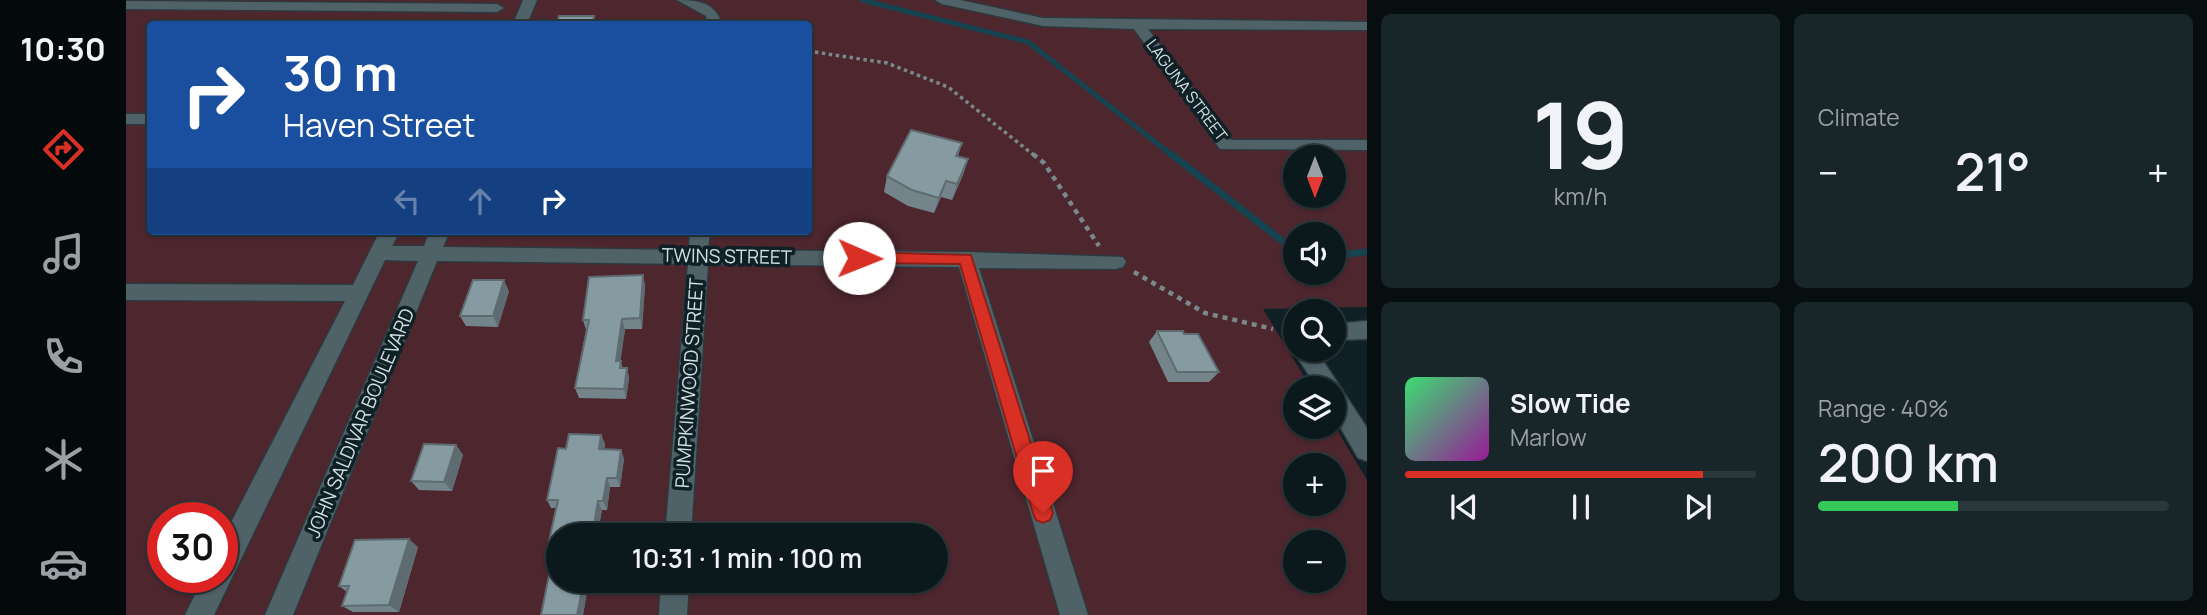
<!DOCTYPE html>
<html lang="en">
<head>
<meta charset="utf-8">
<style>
	body { margin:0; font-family:Manrope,sans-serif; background:#192629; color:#f1f3f6; height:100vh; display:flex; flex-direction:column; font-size:26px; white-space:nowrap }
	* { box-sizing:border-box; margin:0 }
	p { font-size:23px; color:#9aa0a3 }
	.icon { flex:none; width:38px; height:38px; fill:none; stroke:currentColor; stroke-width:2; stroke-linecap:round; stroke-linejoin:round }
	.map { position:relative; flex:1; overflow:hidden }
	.details { display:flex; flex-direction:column; gap:14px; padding:14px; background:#060e0f; width:840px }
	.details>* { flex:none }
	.hud { position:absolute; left:21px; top:21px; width:665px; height:214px; border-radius:7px; box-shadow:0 2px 5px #0004,0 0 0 2px #2b383b; background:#1a4fa0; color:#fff; overflow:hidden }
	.needle { width:46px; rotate:180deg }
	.buttons { position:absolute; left:1157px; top:145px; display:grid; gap:14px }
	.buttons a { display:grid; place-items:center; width:63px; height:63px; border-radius:50%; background:#0b191c; box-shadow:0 2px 5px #0004,0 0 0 2px #2b383b; font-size:35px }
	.speed { position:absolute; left:21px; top:502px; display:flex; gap:14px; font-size:35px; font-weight:700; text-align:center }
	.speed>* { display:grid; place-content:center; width:91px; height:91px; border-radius:50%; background:#0b191c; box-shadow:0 2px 5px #0004,0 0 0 2px #2b383b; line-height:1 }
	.speed .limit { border:10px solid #d22; background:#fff; color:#111 }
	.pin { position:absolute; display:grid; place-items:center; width:60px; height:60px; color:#fff; margin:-72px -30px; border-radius:50% 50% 50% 0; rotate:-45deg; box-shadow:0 0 7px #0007 }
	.pin .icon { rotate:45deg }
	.me { position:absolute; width:77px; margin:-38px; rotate:91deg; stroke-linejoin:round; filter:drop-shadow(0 0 5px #0008) }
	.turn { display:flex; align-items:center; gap:24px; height:147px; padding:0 21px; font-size:32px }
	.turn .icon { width:91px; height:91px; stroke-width:2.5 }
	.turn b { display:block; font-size:49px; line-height:60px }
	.lanes { display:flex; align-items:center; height:66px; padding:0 21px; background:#0003; justify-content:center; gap:35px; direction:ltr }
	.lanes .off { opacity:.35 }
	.big { font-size:52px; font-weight:600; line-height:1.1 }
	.details .widget { flex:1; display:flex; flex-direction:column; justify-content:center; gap:10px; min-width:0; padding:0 24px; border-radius:10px; background:#192629 }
	.details .dial { align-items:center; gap:0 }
	.dial b { font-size:91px; line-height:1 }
	.song { display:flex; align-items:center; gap:21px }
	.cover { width:84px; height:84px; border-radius:10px; background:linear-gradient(135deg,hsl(140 70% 55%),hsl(300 70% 35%)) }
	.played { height:7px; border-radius:4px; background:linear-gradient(90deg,#d93025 85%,#2b383b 85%) }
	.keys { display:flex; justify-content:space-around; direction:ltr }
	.heat { display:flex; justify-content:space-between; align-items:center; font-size:38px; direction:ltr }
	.charge { height:10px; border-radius:5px; background:linear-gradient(90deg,#34c759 40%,#2b383b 0) }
	.details .tiles { flex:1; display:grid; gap:14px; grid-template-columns:repeat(2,1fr) }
	.trip { position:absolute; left:420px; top:523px; width:402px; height:70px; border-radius:35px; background:#0b191c; box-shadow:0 2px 5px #0004,0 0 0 2px #2b383b; font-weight:600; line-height:70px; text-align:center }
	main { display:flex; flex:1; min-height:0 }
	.tabs { display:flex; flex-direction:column; width:126px; justify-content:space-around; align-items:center; background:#040a0b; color:#9aa0a3 }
	.tabs .icon { width:49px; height:49px }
	.tabs .active { color:#d93025 }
	.tabs b { font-size:32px; color:#f1f3f6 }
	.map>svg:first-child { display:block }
	.green { fill:#4d262e; fill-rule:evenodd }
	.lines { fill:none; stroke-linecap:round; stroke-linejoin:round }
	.stream-far1 { stroke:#154450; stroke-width:5 }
	.stream { stroke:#154450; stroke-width:7 }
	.minor-casing { stroke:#2f393d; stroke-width:3 }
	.path-far1 { stroke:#7a888c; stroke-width:3.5; stroke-dasharray:3.5 3.5; stroke-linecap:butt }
	.path { stroke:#7a888c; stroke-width:4.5; stroke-dasharray:5 5; stroke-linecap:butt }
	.minor { fill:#4f6268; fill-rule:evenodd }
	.wall { fill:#73858a }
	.shaded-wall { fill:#5e6c71 }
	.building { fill:#869ba1; stroke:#5e6c71; stroke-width:2 }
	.route { fill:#d93025; stroke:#8d1f18; stroke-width:2 }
	.labels { text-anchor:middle; stroke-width:7; stroke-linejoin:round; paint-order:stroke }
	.far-street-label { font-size:16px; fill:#d4dfe2; stroke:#0f2126 }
	.street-label { font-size:19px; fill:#d4dfe2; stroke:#0f2126 }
</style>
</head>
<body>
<main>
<nav class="tabs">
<b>10:30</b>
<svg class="icon active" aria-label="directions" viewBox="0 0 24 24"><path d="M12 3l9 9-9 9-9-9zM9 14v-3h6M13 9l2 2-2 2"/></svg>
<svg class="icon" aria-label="music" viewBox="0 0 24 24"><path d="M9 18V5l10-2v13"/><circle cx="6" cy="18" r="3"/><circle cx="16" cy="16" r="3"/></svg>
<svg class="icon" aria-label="phone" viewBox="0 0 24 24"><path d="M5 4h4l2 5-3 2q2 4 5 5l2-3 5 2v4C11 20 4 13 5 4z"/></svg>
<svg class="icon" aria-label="climate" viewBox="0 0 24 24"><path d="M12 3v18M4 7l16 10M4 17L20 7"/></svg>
<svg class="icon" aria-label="car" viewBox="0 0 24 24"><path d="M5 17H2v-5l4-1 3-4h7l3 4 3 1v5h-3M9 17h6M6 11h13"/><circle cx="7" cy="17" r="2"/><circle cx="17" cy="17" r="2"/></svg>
</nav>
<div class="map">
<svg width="1241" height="615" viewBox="0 0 1241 615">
	<rect width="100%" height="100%" fill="#0f2126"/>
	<path class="green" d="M0,0H1241V307L1137,309L1185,388H1169V427H1208V425L1241,480V615H0ZM24,24H682V231H24ZM1169,158H1208V196H1169ZM1169,234H1208V273H1169ZM1169,466H1208V504H1169ZM37,518H96V578H37ZM432,536H810V581H432ZM1169,542H1208V581H1169Z"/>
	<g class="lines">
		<path class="stream-far1" d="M736,0L902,42L1047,156"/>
		<path class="stream" d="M1045,154L1169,251
			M1208,255L1241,252"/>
		<defs>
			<path id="minor" d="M397,0H411L401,24H387Z
				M551,0C572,0 589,2 596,24H582L580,16Z
				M809,0H834L917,18L1241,22V30L1022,29L1105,140H1241V150L1094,149L1008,29L917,26L816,4Z
				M0,1L371,4L378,8L371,12L0,9Z
				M0,114H24V124H0Z
				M254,231H274L266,246H298L304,231H324L317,247L563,250L564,231H584L582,250L840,252L997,257L1000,262L997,267L990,269L853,268L962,615H934L833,267L582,264L565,536H539L562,264L311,261L167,615H139L292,261L259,260L88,615H59L77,578H96V540L219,301L0,300V284L227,285Z
				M1241,321V339L1208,340V324Z
				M1169,325V344L1161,341L1158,335L1161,328Z
				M1169,346V350H1190L1241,428V461L1232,458L1208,416V388H1191L1167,350Z
				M535,581H563L561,615H533Z"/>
		</defs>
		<use href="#minor" class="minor-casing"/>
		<path class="path-far1" d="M682,51L761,63L822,87L909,156"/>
		<path class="path" d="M907,154L918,163L973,246
			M1008,272L1079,313L1147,329"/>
		<use href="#minor" class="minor"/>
	</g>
	<path class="wall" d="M836,143L832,156L842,159L837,175L826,200L815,197L808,213L782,206L758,192L761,176Z
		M517,275L519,286L516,329H499L494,361L497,368H501L503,378L500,399L453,398L449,388L460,330L457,320Z
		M383,291L372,327L340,326L334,316Z
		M1031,331L1058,334L1093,372L1083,382H1042L1023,342Z
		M443,434L475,435L479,444L478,450H495L498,459L494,487H484L481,510H476L471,536H432V581H463L457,615H415L426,563L420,555L430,508H425L421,500L432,448L440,449Z
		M330,445L337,455L326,491L293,490L285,481Z
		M292,547L273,612H227L216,606L221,592L213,586Z"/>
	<path class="shaded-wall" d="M842,159L837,175L826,200L831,184Z
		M820,181L815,197L808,213L813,198Z
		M517,275L519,286L516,329L514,318Z
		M378,280L383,291L372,327L367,316Z
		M496,319L499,329L493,372L490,361Z
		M501,368L503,378L500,399L498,389Z
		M475,435L479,444L476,459L473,449Z
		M330,445L337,455L326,491L318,482Z
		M495,450L498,459L494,487L491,478Z
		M481,478L484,487L481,510L477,501Z
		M472,501L476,510L471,536H466Z
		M283,539L292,547L273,612L263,605Z
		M458,581H463L457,615H451Z"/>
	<path class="building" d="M433,16H468L466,24H431Z
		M785,130L836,143L830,156L842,159L831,184L820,181L813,198L786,190L761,176Z
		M517,275L514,318L496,319L490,361H495L494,368H501L498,389L449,388L463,320H457L463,277Z
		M347,280H378L367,316H334Z
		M1031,331H1057L1058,334H1072L1093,372H1051Z
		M443,434L475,435L473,449L495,450L491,478H481L477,501H472L466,536H432V581H458L451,615H415L427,556L420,555L432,500H421L432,448L440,449Z
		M298,444L330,445L318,482L285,481Z
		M283,539L263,605L216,606L223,586H213L229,540Z"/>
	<path class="route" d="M733,252L845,255L927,513L924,520L917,523L910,520L907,513L834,264L733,263L725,258Z"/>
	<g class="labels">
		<g class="far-street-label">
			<text transform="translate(1061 90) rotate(53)" y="6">LAGUNA STREET</text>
		</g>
		<g class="street-label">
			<text transform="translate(601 256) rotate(1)" y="7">TWINS STREET</text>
			<text transform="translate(563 383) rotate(-86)" y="7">PUMPKINWOOD STREET</text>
			<text transform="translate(234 423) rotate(-67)" y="7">JOHN SALDIVAR BOULEVARD</text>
		</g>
	</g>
</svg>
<div class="buttons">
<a><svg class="needle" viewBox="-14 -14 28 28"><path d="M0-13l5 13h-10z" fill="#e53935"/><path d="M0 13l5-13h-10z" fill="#9aa0a3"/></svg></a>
<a><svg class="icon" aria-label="sound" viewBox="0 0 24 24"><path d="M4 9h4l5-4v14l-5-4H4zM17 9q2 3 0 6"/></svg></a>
<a><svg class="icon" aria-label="search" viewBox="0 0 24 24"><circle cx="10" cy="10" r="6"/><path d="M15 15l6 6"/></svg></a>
<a><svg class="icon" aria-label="layers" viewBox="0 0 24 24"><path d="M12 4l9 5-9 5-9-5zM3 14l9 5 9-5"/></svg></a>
<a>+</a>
<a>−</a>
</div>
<div class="speed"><div class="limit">30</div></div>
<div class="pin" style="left:917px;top:513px;background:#d93025"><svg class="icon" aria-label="arrive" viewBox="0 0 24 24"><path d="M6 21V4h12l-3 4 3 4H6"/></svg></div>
<svg class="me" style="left:733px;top:258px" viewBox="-20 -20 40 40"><circle r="19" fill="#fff"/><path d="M0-13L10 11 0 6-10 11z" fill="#d93025"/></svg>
<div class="trip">10:31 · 1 min · 100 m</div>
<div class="hud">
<div class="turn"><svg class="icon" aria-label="right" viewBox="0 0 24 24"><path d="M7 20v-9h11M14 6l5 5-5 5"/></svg><div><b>30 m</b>Haven Street</div></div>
<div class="lanes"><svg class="icon off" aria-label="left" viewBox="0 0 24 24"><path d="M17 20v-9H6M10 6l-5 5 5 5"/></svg><svg class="icon off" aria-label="ahead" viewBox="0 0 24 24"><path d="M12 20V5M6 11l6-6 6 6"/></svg><svg class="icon" aria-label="right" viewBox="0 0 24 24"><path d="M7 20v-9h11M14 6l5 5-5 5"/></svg></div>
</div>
</div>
<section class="details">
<div class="tiles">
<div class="widget dial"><b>19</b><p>km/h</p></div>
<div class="widget"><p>Climate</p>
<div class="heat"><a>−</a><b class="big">21°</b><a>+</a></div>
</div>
<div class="widget">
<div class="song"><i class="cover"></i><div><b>Slow Tide</b><p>Marlow</p></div></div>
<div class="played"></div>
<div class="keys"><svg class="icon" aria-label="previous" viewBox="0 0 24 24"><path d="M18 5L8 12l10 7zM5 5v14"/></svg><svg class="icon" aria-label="pause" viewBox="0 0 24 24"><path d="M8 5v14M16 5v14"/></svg><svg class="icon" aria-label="next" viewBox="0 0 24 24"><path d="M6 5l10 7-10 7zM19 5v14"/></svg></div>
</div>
<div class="widget"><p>Range · 40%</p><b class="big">200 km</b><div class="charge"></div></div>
</div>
</section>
</main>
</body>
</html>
